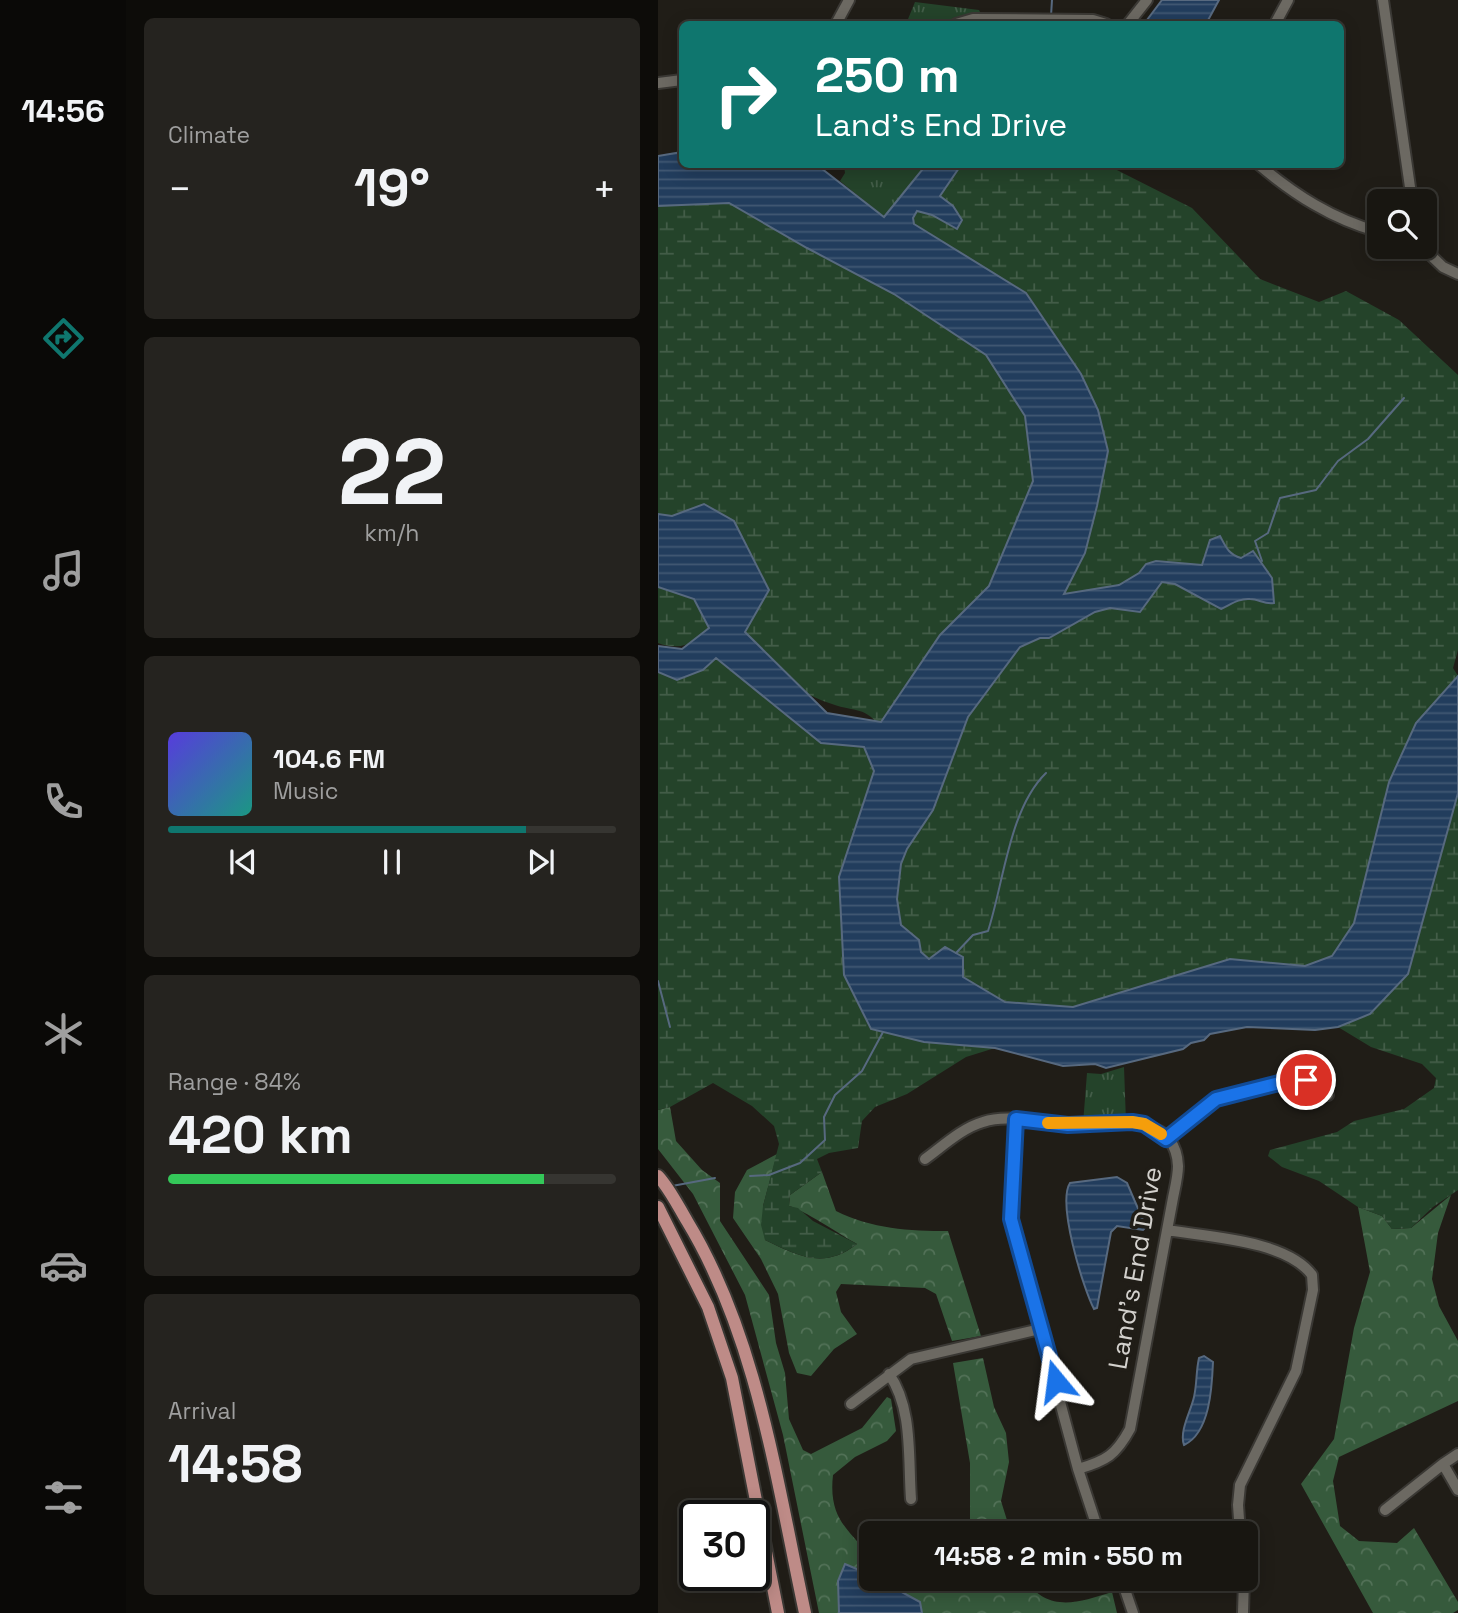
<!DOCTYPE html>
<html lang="en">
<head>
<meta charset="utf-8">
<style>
	body { margin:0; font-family:"Space Grotesk",sans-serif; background:#25231f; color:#f1f3f6; height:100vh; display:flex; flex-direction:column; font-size:26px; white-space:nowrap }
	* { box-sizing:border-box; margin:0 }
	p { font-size:23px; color:#9f9f9f }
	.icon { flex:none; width:38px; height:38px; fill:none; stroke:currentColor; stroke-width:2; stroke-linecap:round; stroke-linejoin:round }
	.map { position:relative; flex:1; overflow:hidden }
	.panel { display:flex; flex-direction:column; gap:18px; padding:18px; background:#0d0c09; width:532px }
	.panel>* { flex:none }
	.hud { position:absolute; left:21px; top:21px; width:665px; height:147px; border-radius:10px; box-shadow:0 4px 18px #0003,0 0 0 2px #363531; background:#0f766e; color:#fff; overflow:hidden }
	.controls { position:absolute; left:709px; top:189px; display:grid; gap:14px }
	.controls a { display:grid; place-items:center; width:70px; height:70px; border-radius:10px; background:#181611; box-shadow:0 4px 18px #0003,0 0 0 2px #363531; font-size:35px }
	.speed { position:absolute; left:21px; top:1500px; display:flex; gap:14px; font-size:35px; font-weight:700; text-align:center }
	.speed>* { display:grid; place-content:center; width:91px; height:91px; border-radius:50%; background:#181611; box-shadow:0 4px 18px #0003,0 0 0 2px #363531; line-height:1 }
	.speed .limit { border:4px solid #111; border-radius:10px; background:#fff; color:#111 }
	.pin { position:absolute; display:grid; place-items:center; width:60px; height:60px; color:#fff; margin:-30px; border:4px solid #fff; border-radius:50%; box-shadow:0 2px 7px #0007 }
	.me { position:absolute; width:77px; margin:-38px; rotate:344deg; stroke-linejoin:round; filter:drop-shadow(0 0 5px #0008) }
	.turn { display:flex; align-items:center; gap:24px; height:147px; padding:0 21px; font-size:32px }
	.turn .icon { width:91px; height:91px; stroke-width:2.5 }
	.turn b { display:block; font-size:49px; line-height:60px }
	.big { font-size:52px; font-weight:600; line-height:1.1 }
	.panel .widget { flex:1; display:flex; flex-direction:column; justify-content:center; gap:10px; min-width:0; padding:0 24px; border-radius:10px; background:#25231f }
	.panel .dial { align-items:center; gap:0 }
	.dial b { font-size:91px; line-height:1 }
	.song { display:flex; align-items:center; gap:21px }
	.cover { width:84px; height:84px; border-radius:10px; background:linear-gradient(135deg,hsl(250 70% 55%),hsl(170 70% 35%)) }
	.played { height:7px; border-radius:4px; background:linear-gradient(90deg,#0f766e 80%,#363531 80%) }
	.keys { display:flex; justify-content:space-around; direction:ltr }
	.heat { display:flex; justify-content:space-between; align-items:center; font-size:38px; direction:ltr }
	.charge { height:10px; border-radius:5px; background:linear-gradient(90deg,#34c759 84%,#363531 0) }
	.trip { position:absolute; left:201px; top:1521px; width:399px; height:70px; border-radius:10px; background:#181611; box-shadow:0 4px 18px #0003,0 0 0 2px #363531; font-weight:600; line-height:70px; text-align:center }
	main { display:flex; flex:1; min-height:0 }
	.menu { display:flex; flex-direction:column; width:126px; justify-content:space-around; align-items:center; background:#0a0907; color:#9f9f9f }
	.menu .icon { width:49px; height:49px }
	.menu .current { color:#0f766e }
	.menu b { font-size:32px; color:#f1f3f6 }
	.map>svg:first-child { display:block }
	.grass { fill:url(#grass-tufts) }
	.forest { fill:url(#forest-crowns) }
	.wetland { fill:url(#wetland-marsh) }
	.water { fill:url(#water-rules); stroke:#57697f; stroke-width:2 }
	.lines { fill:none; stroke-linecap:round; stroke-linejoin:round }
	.stream { stroke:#57697f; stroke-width:2 }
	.minor-casing { stroke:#3a3834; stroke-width:14 }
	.major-casing { stroke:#3a3834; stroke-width:16 }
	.minor { stroke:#6c6962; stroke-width:10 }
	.major { stroke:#be8b87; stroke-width:12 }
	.route-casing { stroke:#114b97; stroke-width:18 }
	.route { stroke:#1a73e8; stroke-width:12 }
	.slow { stroke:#f59e0b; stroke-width:12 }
	.labels { text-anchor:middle; stroke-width:7; stroke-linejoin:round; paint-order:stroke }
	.street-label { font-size:26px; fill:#d3d1cd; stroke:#201d17 }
</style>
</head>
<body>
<main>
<nav class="menu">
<b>14:56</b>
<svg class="icon current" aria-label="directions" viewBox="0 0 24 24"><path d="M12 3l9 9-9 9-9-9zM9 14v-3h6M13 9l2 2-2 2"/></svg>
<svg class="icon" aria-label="music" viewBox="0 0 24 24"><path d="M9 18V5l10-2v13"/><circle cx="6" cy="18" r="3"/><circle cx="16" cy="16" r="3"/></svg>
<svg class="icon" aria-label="phone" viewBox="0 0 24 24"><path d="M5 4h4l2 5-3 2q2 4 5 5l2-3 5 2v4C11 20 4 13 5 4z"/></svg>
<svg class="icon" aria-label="climate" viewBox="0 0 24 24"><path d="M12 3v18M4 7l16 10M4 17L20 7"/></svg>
<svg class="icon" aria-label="car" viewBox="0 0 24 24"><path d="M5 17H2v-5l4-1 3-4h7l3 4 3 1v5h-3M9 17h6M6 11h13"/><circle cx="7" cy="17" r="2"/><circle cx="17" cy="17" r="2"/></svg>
<svg class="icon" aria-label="filters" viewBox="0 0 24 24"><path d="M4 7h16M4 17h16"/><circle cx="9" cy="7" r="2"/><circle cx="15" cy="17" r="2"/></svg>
</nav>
<section class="panel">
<div class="widget"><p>Climate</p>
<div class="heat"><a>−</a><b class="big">19°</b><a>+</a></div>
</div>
<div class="widget dial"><b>22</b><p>km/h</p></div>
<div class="widget">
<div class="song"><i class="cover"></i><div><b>104.6 FM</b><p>Music</p></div></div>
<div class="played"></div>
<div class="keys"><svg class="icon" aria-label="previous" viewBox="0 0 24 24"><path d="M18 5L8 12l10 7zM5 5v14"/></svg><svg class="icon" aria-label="pause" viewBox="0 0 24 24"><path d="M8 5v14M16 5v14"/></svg><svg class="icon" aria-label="next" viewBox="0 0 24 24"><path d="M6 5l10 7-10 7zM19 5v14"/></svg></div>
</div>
<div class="widget"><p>Range · 84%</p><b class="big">420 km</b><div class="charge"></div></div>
<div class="widget"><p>Arrival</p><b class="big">14:58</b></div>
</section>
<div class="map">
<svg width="800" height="1613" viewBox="0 0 800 1613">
	<defs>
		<pattern id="grass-tufts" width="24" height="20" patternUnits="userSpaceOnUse" patternTransform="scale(1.75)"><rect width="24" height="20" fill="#24432a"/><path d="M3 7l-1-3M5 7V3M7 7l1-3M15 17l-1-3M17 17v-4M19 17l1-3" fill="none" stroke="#435d48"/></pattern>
		<pattern id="forest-crowns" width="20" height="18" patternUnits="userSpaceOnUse" patternTransform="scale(1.75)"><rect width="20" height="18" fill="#365a3c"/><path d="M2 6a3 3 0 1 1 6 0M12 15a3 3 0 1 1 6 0" fill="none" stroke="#527157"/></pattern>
		<pattern id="wetland-marsh" width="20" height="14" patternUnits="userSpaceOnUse" patternTransform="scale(1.75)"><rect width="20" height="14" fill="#24432a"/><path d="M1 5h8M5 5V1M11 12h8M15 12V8" fill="none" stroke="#435d48"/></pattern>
		<pattern id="water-rules" width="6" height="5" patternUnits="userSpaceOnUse" patternTransform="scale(1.75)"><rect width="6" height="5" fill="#223d5d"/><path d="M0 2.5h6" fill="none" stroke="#415873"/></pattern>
	</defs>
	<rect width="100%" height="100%" fill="#201d17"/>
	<path class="grass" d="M257,2L321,10L328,24H248Z
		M186,165H268L226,217L182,181L187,173Z
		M466,1067L468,1122L425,1124L429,1073L443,1074Z"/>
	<path class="forest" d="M12,1107L18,1141L44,1170L62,1183V1221L111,1295L118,1343L127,1373L131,1419L145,1450L153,1454L204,1428L229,1397L233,1399L238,1431L229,1441L197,1457L175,1475C168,1536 213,1533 214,1578L367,1579C389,1613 420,1603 454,1592L459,1613H161L125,1435L87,1295L35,1194L0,1149V1110Z
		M119,1154L105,1206L107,1240C140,1256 166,1270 199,1244C183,1235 144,1209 131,1206L132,1195L164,1172L178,1211C214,1229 251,1231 290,1231L323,1336L294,1341L278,1294L267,1288L183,1284L178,1292L183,1312L199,1334L176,1349L153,1376L139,1373L131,1353L120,1294L103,1259L75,1218L77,1192L89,1170Z
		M793,1195L780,1233L774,1279L781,1306L800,1341V1401L681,1457L675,1481L682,1526L701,1541L739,1543L756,1528L800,1602V1610L795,1613H715L643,1484L676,1439L696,1328L712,1272L700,1207L724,1216L734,1229L753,1228Z
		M325,1358L336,1407L348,1433L351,1462L343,1501L353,1533H312V1463L295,1363Z"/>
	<path class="wetland" d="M303,165H449L534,208L602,279L661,302L688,291L741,320L800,375V650L795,668L800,676L758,723L731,782L696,923L674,956L647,966L572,959L415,1007L347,1002L271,959L263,952L261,940L243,925L239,899L243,864L249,849L275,810L310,717L440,410L423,374L369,293L256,225L255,218L259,210L274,215L298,229L295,206L282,196Z
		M68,196L347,358L401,501L224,729C206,705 199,713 174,704C128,689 90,652 52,624C43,644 21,651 0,643V197Z
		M61,650L163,743L206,747L216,771L181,877L186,975L212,1029L266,1042L337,1048L308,1057L249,1094L217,1107L204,1121L200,1148L171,1153L159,1159L164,1172L132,1195L131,1206L140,1208L155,1221L199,1244C165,1270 141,1256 107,1240L103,1225L105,1206L121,1144L116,1126L94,1106L55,1083L12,1107L0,1110V667Z
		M800,793V1190L775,1207L753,1228L734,1229L724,1216L700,1207L661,1181L624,1167L610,1156L612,1150L679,1132L696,1121L746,1109L776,1088L778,1078L764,1064L713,1047L680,1027L712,1014L792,819Z"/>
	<path class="water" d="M504,0H561L548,24H486Z
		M24,152V164L159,165L226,217L268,165H303L282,196L295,206L304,220L299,229L274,215L259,211L255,218L256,224L368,293L423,374L440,410L450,451L439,506L427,553L406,594L461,585L481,573L488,564L498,561L544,565L552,540L562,536C568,547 570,554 583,558L595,551L614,578L616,603C607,605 601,599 592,599C581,598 572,605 563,609L517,584L504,582L482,612L452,608L437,612L391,638H382L362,647L310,717L275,810L249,849L243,864L239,899L243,925L261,940L263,952L271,959L287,947L305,957V977L347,1002L415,1007L572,959L647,966L674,956L696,923L731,782L758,723L800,676V793L750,974L712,1014L680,1027L657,1030L589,1027L552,1034L546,1040L533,1043L525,1049L448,1068L437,1064L405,1066L337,1048L266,1042L213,1029L186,975L181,877L216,771L206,747L163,743L58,658L45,670L19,680L0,672V646L24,649L51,628L36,599L0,587V514L14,516L46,504L76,521L111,590L87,632L169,713L223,722L282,635L331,586L375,481L367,416L328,355L236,294L149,248L71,203L0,206V156Z
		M459,1177L469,1183L488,1227L485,1230L459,1226L453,1232L439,1308L436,1309C425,1288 399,1203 412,1183Z
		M546,1356L555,1362C554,1387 552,1433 526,1445C521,1431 533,1411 536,1397C539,1384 538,1371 541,1358Z
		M187,1564L213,1575L214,1578L220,1579L262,1602L264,1613H181L180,1581Z"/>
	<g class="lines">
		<path class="stream" d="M393,16L394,0
			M604,561L597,541L610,533L622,498L658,490L680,461L710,439L746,398
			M298,953L315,935L330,931C346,882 351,809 388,773
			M0,981L12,1027
			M92,1176L111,1175L142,1163L167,1140L166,1117L177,1095L204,1071L225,1032
			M14,1186L57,1178"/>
		<defs>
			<path id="minor" d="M725,0L754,201
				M178,24L191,0
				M298,24L315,19L435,20L448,24
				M470,24L489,0
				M617,24L630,0
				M0,83L24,80
				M600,164C637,195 674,219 721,232
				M764,247L785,267L800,274
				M358,1119L353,1219L420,1469L441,1533
				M508,1139L558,1099L579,1093L637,1079L648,1080L670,1095
				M267,1159C285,1146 304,1128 325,1122C352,1113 382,1124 410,1125C446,1125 518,1108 520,1166C520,1176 517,1188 515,1198L472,1429C458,1455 448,1461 420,1469
				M509,1230C550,1237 628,1240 654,1275L655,1290L638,1371L582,1485L580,1505L582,1533
				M231,1374C255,1408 250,1458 253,1499
				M193,1404L253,1359L382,1329
				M800,1454L785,1464L800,1490
				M727,1510L785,1464
				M463,1578L475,1613
				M585,1613L586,1578"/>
			<path id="major" d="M0,1176C12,1189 20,1206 29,1221C99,1336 119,1483 147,1613
				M0,1207L50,1307L74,1378L120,1613"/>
		</defs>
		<use href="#minor" class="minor-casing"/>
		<use href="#major" class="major-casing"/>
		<use href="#minor" class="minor"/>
		<use href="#major" class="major"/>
	</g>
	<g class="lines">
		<defs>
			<path id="route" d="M398,1381L353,1219L358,1119L410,1125L474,1122L486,1124L508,1139L558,1099L637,1079L648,1080"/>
		</defs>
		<use href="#route" class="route-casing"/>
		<use href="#route" class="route"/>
		<path class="slow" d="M390,1123L474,1122L486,1124L503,1134"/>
	</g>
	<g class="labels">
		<g class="street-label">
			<text transform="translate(477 1268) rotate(-80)" y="9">Land's End Drive</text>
		</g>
	</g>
</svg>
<div class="controls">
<a><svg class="icon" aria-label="search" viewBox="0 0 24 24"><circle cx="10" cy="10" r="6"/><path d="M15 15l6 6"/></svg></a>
</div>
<div class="speed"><div class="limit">30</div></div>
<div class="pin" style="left:648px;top:1080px;background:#d93025"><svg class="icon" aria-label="arrive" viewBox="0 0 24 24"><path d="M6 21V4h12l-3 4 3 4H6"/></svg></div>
<svg class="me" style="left:398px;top:1381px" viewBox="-20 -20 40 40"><path d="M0-17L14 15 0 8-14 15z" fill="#1a73e8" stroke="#fff" stroke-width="4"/></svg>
<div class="trip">14:58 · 2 min · 550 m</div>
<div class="hud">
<div class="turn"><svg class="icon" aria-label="right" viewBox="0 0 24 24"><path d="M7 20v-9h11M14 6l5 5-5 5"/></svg><div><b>250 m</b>Land's End Drive</div></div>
</div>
</div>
</main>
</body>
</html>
